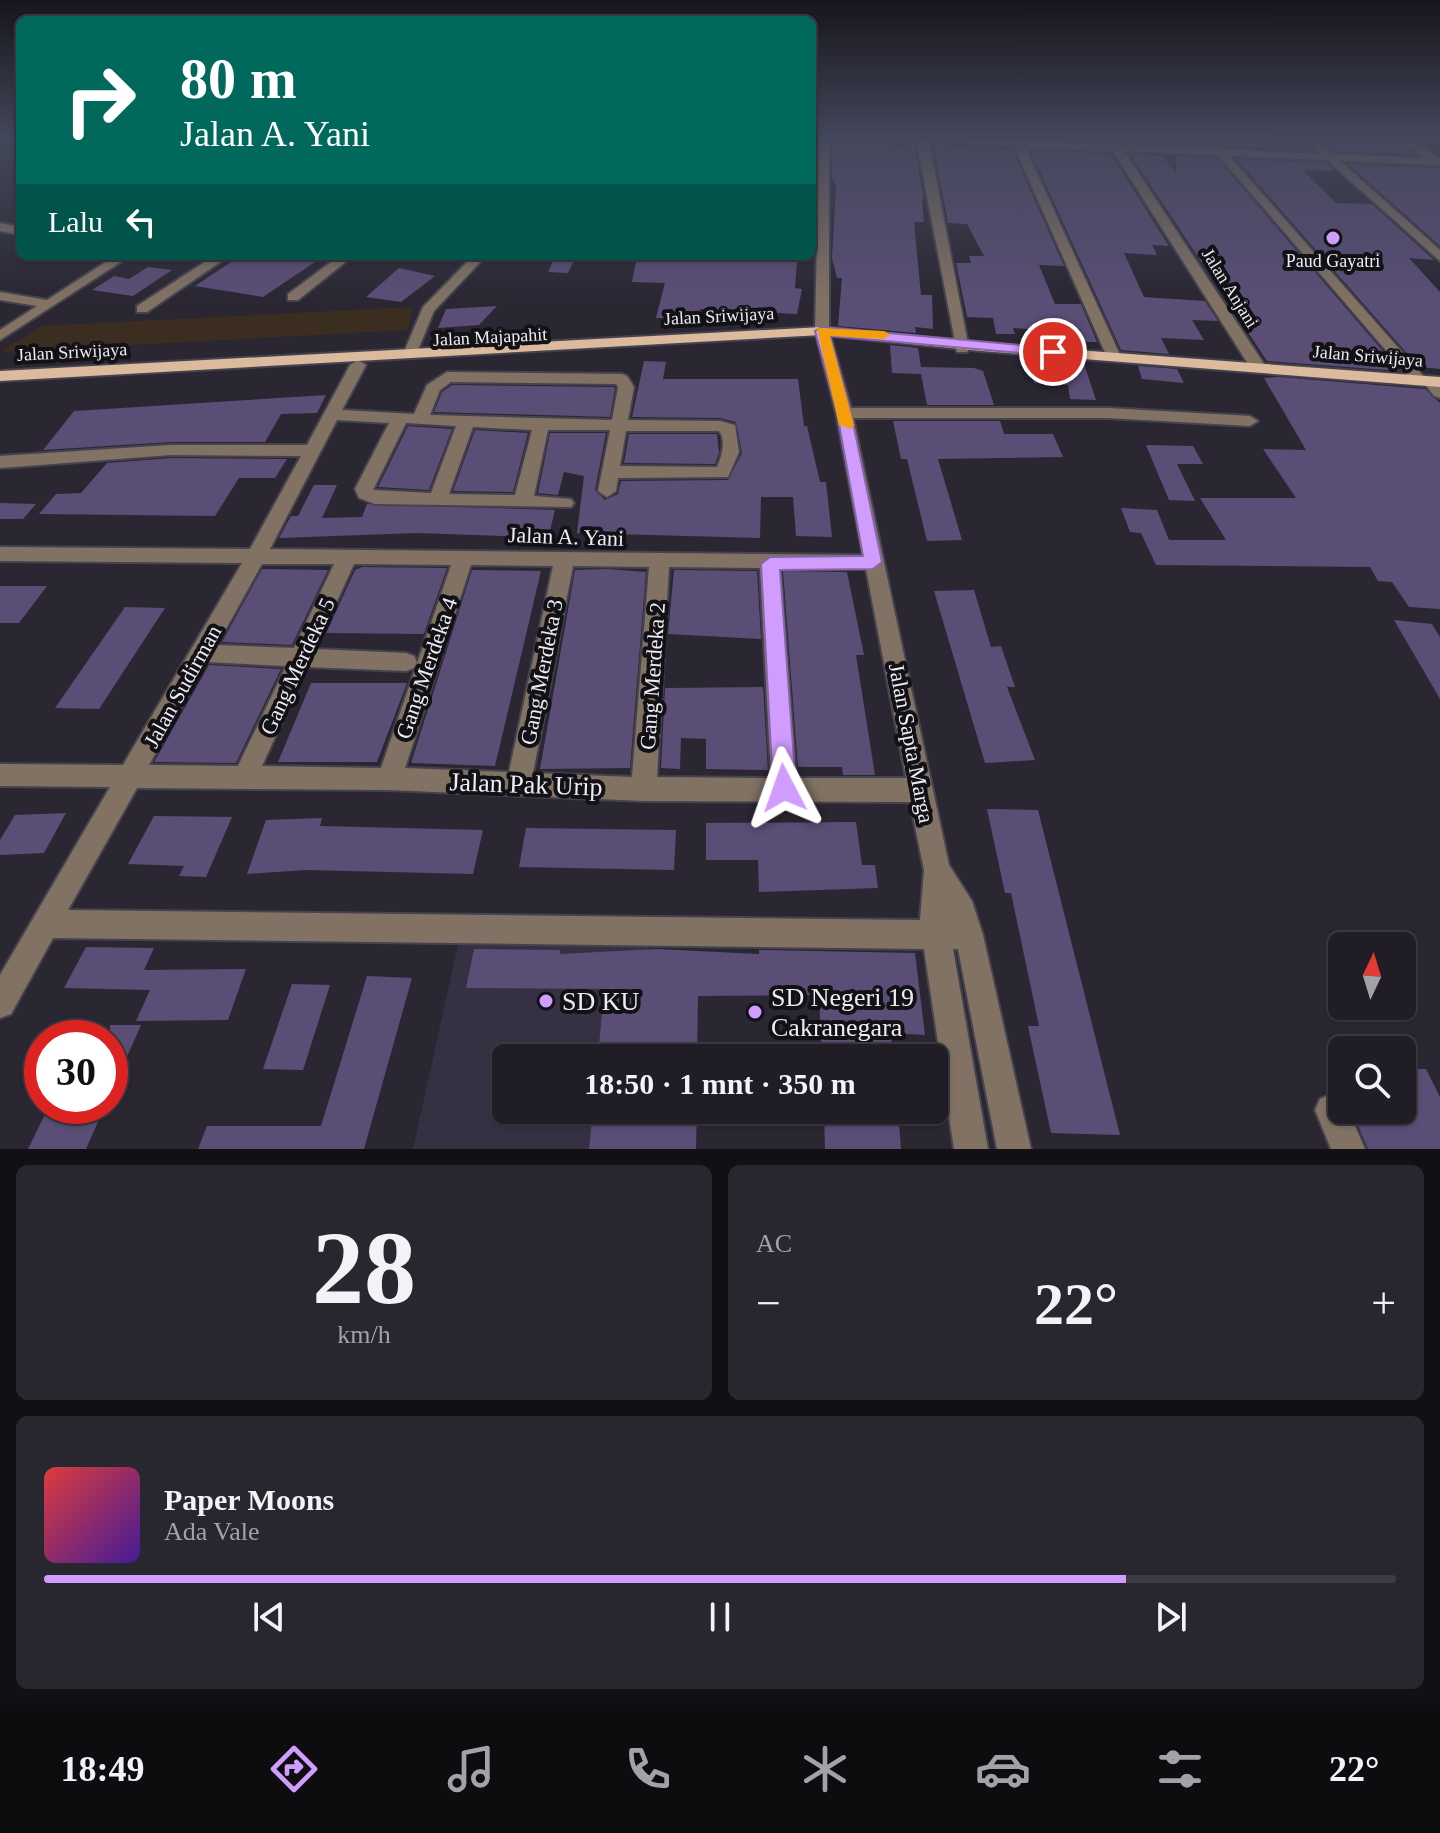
<!DOCTYPE html>
<html lang="id">
<head>
<meta charset="utf-8">
<style>
	body { margin:0; font-family:"Times New Roman",serif; background:#28262e; color:#f1f3f6; height:100vh; display:flex; flex-direction:column; font-size:30px; white-space:nowrap }
	* { box-sizing:border-box; margin:0 }
	p { font-size:26px; color:#a2a2a7 }
	.icon { flex:none; width:44px; height:44px; fill:none; stroke:currentColor; stroke-width:2; stroke-linecap:round; stroke-linejoin:round }
	.map { position:relative; height:1149px; overflow:hidden }
	.drawer { display:flex; flex-direction:column; gap:16px; padding:16px; background:#121015; flex:1 }
	.drawer>* { flex:none }
	.top-card { position:absolute; left:16px; top:16px; width:800px; height:244px; border-radius:12px; box-shadow:0 2px 6px #0004,0 0 0 2px #3d3b43; background:#00695c; color:#fff; overflow:hidden }
	.needle { width:52px; rotate:4deg }
	.buttons { position:absolute; left:1328px; top:932px; display:grid; gap:16px }
	.buttons a { display:grid; place-items:center; width:88px; height:88px; border-radius:12px; background:#201d26; box-shadow:0 2px 6px #0004,0 0 0 2px #3d3b43; font-size:40px }
	.speed { position:absolute; left:24px; top:1020px; display:flex; gap:16px; font-size:40px; font-weight:700; text-align:center }
	.speed>* { display:grid; place-content:center; width:104px; height:104px; border-radius:50%; background:#201d26; box-shadow:0 2px 6px #0004,0 0 0 2px #3d3b43; line-height:1 }
	.speed .limit { border:12px solid #d22; background:#fff; color:#111 }
	.pin { position:absolute; display:grid; place-items:center; width:68px; height:68px; color:#fff; margin:-34px; border:4px solid #fff; border-radius:50%; box-shadow:0 2px 8px #0007 }
	.me { position:absolute; width:88px; margin:-44px; rotate:356deg; stroke-linejoin:round; filter:drop-shadow(0 0 6px #0008) }
	.turn { display:flex; align-items:center; gap:28px; height:168px; padding:0 32px; font-size:36px }
	.turn .icon { width:104px; height:104px; stroke-width:2.5 }
	.turn b { display:block; font-size:56px; line-height:68px }
	.then { display:flex; align-items:center; height:76px; padding:0 32px; background:#0003; gap:16px; font-size:30px }
	.big { font-size:60px; font-weight:700; line-height:1.1 }
	.drawer .card { flex:1; display:flex; flex-direction:column; justify-content:center; gap:12px; min-width:0; padding:0 28px; border-radius:12px; background:#28262e }
	.drawer .dial { align-items:center; gap:0 }
	.dial b { font-size:104px; line-height:1 }
	.song { display:flex; align-items:center; gap:24px }
	.cover { width:96px; height:96px; border-radius:12px; background:linear-gradient(135deg,hsl(0 70% 55%),hsl(260 70% 35%)) }
	.played { height:8px; border-radius:4px; background:linear-gradient(90deg,#d09dff 80%,#3d3b43 80%) }
	.keys { display:flex; justify-content:space-around; direction:ltr }
	.heat { display:flex; justify-content:space-between; align-items:center; font-size:44px; direction:ltr }
	.drawer .tiles { flex:1; display:grid; gap:16px; grid-template-columns:1fr 1fr }
	.card:last-child { grid-column:span 2 }
	.trip { position:absolute; left:492px; top:1044px; width:456px; height:80px; border-radius:12px; background:#201d26; box-shadow:0 2px 6px #0004,0 0 0 2px #3d3b43; font-weight:700; line-height:80px; text-align:center }
	.dock { display:flex; height:128px; justify-content:space-around; align-items:center; background:#0d0c0f; color:#a2a2a7 }
	.dock .icon { width:56px; height:56px }
	.dock .selected { color:#d09dff }
	.dock b { font-size:36px; color:#f1f3f6 }
	.map>svg:first-child { display:block }
	.commercial { fill:#3c2d21 }
	.education { fill:#363142 }
	.building { fill:#5a4e76 }
	.lines { fill:none; stroke-linecap:round; stroke-linejoin:round }
	.minor-casing { stroke:#45434e; stroke-width:4 }
	.major-casing { stroke:#45434e; stroke-width:4 }
	.minor { fill:#827264; fill-rule:evenodd }
	.major { fill:#dcba9d; fill-rule:evenodd }
	.route { fill:#d09dff; stroke:#8766a6; stroke-width:2 }
	.slow { fill:#f59e0b }
	.poi-dot { fill:#d09dff; stroke:#121116; stroke-width:3 }
	.labels { text-anchor:middle; stroke-width:8; stroke-linejoin:round; paint-order:stroke }
	.far-poi-label { font-size:18px; fill:#eeecf3; stroke:#121116 }
	.far-street-label { font-size:18px; fill:#eeecf3; stroke:#121116 }
	.street-label { font-size:22px; fill:#eeecf3; stroke:#121116 }
	.near-street-label { font-size:26px; fill:#eeecf3; stroke:#121116 }
	.near-poi-label { font-size:26px; fill:#eeecf3; stroke:#121116; text-anchor:start }
</style>
</head>
<body>
<div class="map">
<svg width="1440" height="1149" viewBox="0 0 1440 1149">
	<rect width="100%" height="100%" fill="#2a2733"/>
	<path class="commercial" d="M413,307L408,330L0,352L41,326Z"/>
	<path class="education" d="M649,940L643,1058H506V1110H640L638,1149H413L458,945Z"/>
	<path class="building" d="M908,139H913L924,199H922L924,222H914L921,295H932L933,329L915,327L916,333L838,326L842,278H837L832,258L836,186L832,178V142L908,146Z
		M1177,139H1302L1312,151L1225,146L1217,142L1211,146L1177,144Z
		M1321,139H1398L1415,155L1334,151Z
		M933,145L1012,149L1064,266L1039,265L1055,304H1081L1097,342H1079L1073,332L1013,328L1015,334H996L993,318L967,317L956,263H971L969,256H984L967,224L948,223Z
		M1030,150L1111,154L1169,246L1152,245L1157,255L1124,253L1144,297L1205,301L1218,321L1192,320L1204,340L1161,338L1169,354L1121,350Z
		M1130,154L1162,156L1176,173V156L1217,158L1400,371L1267,361Z
		M1236,159L1326,163L1335,171L1303,170L1336,203L1372,204L1434,260L1409,258L1440,292V369L1419,367Z
		M1348,164L1440,168V246Z
		M240,256H298L318,260L263,297L195,286Z
		M555,256H576L568,273L548,272Z
		M637,256H729L797,261L795,288L802,289L797,314L700,309L699,314L680,313L679,318H656L665,283L632,282Z
		M148,267L172,270L133,296L92,290L114,276L129,279Z
		M399,268L435,276L401,302L366,297Z
		M497,306L479,325L438,328L446,309Z
		M890,345L918,348L921,367L974,368L983,371L994,405H927L921,374L892,373Z
		M644,361L666,362L663,379H798L804,426H807L820,482H826L832,537L796,536L793,497H761L760,538L577,533L584,476L564,472L558,495L538,493L550,433H606L595,490L605,500L618,494L621,481L728,480L742,453L736,422L720,418L632,417Z
		M1029,361L1084,364L1096,400L1070,399L1068,385L1034,383Z
		M1138,366L1177,369L1184,383L1142,379Z
		M1279,377L1425,389L1440,403V609L1409,607L1392,582L1378,581L1370,567L1156,565L1141,533L1130,532L1121,508L1157,510L1169,540H1226L1200,498H1296L1263,449L1306,450L1264,378Z
		M452,385L614,387L615,388L610,417L434,412L442,392Z
		M326,395L317,413L281,414L265,442H171L43,450L74,411Z
		M893,421H1000L1004,434H1053L1063,457L938,459L962,540L927,541L907,459H901Z
		M408,426L452,429L429,490L378,487Z
		M475,430L528,433L513,492L453,491Z
		M629,434H717L719,453L715,464L624,463Z
		M1146,445L1193,446L1203,464H1177L1195,501L1169,500Z
		M171,458L287,459L275,478H239L215,516L39,514L56,494L81,493L107,463Z
		M314,485H337L322,518L362,517L367,504L555,510L549,535L535,537L417,533L279,538L291,516H298Z
		M0,503L36,504L23,519H0Z
		M362,567L447,568L424,634L326,633L355,570Z
		M262,569L328,570L292,645L222,642Z
		M608,569L646,572L630,768L540,769L575,570Z
		M472,570L541,571L495,766L411,763Z
		M674,570L757,571L761,639L668,634Z
		M783,571L847,572L864,655H856L875,775H843L842,767H798Z
		M0,586H47L19,623H0Z
		M974,590L991,647L1001,646L1015,687H1007L1035,760L985,763L934,591Z
		M125,607L165,608L99,709L55,708Z
		M1394,620L1432,624L1440,637V699Z
		M209,665L281,669L236,763L154,762Z
		M311,683H407L377,762H278Z
		M763,687L768,770L706,769V739L681,738L680,769L661,768L665,688Z
		M987,809L1038,810L1120,1135L1051,1133L1028,1026H1039L1011,893H1005Z
		M66,813L44,853L0,855V840L15,815Z
		M154,816L232,817L206,877L179,876L184,866L128,864Z
		M322,818L320,826L483,830L473,874L306,870L247,874L266,820Z
		M856,822L862,865H875L878,888L759,892L758,860H706V823Z
		M526,828L676,830L674,870L519,867Z
		M86,947L154,948L144,970L246,969L228,1020L136,1021L150,990L64,988Z
		M474,949L560,950V954L657,949L759,954V950L915,953L925,1035L891,1033L893,1058H822L819,995L698,996L697,1058H598L604,989L466,988Z
		M367,976L412,978L364,1149H198L207,1126H321Z
		M292,984L330,985L303,1070L263,1069Z
		M110,1025H141L110,1095Z
		M1402,1069H1426L1440,1097V1149H1368L1351,1110H1402Z
		M49,1106H105L86,1149H28Z
		M593,1110H697L696,1149H589Z
		M824,1110H898L901,1149H825Z"/>
	<g class="lines">
		<defs>
			<path id="minor" d="M819,139H829V331L851,408H1108L1250,416L1258,421L1250,426L1108,418H853L949,865L972,901L983,935L1031,1149H997L958,949H953L988,1149H954L924,949L53,938L11,1014L0,1018V975L110,787L0,786V764L123,765L242,563L0,561V547L250,549L301,456L171,455L0,468V456L171,445H307L350,365L358,360L366,365L342,410L414,414L427,385L447,372L622,374L627,376L634,387L628,420L720,421L735,425L739,452L728,477L618,478L616,491L607,497L598,491L610,430H548L534,496L571,499L574,503L571,507L375,504L359,498L355,489L389,423L337,420L270,549L863,555L836,413L815,331ZM451,382L616,384L618,387L612,420L430,415L440,390ZM406,423L456,426L431,493L373,490ZM473,427L532,430L515,495L449,494ZM626,431H719C726,439 722,457 717,467L620,466ZM262,564H334L294,648L217,645ZM354,564L451,565L381,768L262,766L307,667L406,671L414,668L417,662L414,656L406,653L315,649ZM471,565L553,566L509,772L405,768ZM573,566L649,567L632,777L533,773ZM669,567L760,568L771,778L657,777ZM780,568L866,569L906,778H796ZM207,662L286,666L238,766L149,765ZM137,788L389,790L644,801L910,802L924,870L920,920L68,910Z
				M916,139H1021L1109,144V140L1113,139L1120,145L1212,149L1217,145L1224,149L1320,154L1305,139H1316L1333,154L1424,158L1401,139H1412L1440,159V165L1340,161L1440,250V261L1327,160L1229,156L1425,378H1435L1440,383V398L1434,396L1424,383H1414L1218,155L1124,151L1266,367L1263,370H1253L1250,367L1113,151L1025,147L1121,357L1114,361L1107,357L1014,146L929,142L969,349L967,352H957Z
				M0,223L20,227V235L0,231Z
				M115,256H130L0,340V330L37,306L0,300V292L47,300Z
				M214,256H229L147,312H137V306Z
				M339,256H353L298,300H288V294Z
				M473,256H486L434,311L416,355H406L404,352L423,307Z
				M1331,1094L1342,1098V1110H1348L1365,1149H1331L1315,1110L1320,1099Z"/>
			<path id="major" d="M822,327L982,343L1440,377V387L982,351L822,335L0,381V371Z"/>
		</defs>
		<use href="#minor" class="minor-casing"/>
		<use href="#major" class="major-casing"/>
		<use href="#minor" class="minor"/>
		<use href="#major" class="major"/>
	</g>
	<linearGradient id="sky" x2="0" y2="1"><stop stop-color="#17151c"/><stop offset="0.46" stop-color="#44475b"/><stop offset="1" stop-color="#44475b" stop-opacity="0"/></linearGradient>
	<rect width="1440" height="300" fill="url(#sky)"/>
	<path class="route" d="M822,327L1053,348L1060,352L1053,356L830,336L851,413L882,562L873,569L780,570L796,788L792,796L784,799L776,796L773,788L761,564L770,557L863,556L837,413L815,331Z"/>
	<path class="slow" d="M817,328L884,331L890,335L884,339L830,336L854,425L852,429L839,425Z"/>
	<g class="poi-dot">
		<circle cx="1333" cy="238" r="8"/>
		<circle cx="546" cy="1001" r="8"/>
		<circle cx="755" cy="1012" r="8"/>
	</g>
	<g class="labels">
		<g class="far-poi-label">
			<text x="1333" y="267">Paud Gayatri</text>
		</g>
		<g class="far-street-label">
			<text transform="translate(1230 288) rotate(58)" y="6">Jalan Anjani</text>
			<text transform="translate(719 316) rotate(-3)" y="6">Jalan Sriwijaya</text>
			<text transform="translate(490 337) rotate(-3)" y="6">Jalan Majapahit</text>
			<text transform="translate(72 352) rotate(-3)" y="6">Jalan Sriwijaya</text>
			<text transform="translate(1368 356) rotate(5)" y="6">Jalan Sriwijaya</text>
		</g>
		<g class="street-label">
			<text transform="translate(566 536) rotate(2)" y="8">Jalan A. Yani</text>
			<text transform="translate(297 666) rotate(-65)" y="8">Gang Merdeka 5</text>
			<text transform="translate(426 668) rotate(-71)" y="8">Gang Merdeka 4</text>
			<text transform="translate(541 672) rotate(-79)" y="8">Gang Merdeka 3</text>
			<text transform="translate(652 676) rotate(-86)" y="8">Gang Merdeka 2</text>
			<text transform="translate(182 686) rotate(-61)" y="8">Jalan Sudirman</text>
			<text transform="translate(912 743) rotate(79)" y="8">Jalan Sapta Marga</text>
		</g>
		<g class="near-street-label">
			<text transform="translate(526 784) rotate(2)" y="9">Jalan Pak Urip</text>
		</g>
		<g class="near-poi-label">
			<text x="771" y="1006">SD Negeri 19<tspan x="771" dy="30">Cakranegara</tspan></text>
			<text x="562" y="1010">SD KU</text>
		</g>
	</g>
</svg>
<div class="buttons">
<a><svg class="needle" viewBox="-14 -14 28 28"><path d="M0-13l5 13h-10z" fill="#e53935"/><path d="M0 13l5-13h-10z" fill="#a2a2a7"/></svg></a>
<a><svg class="icon" aria-label="search" viewBox="0 0 24 24"><circle cx="10" cy="10" r="6"/><path d="M15 15l6 6"/></svg></a>
</div>
<div class="speed"><div class="limit">30</div></div>
<div class="pin" style="left:1053px;top:352px;background:#d93025"><svg class="icon" aria-label="arrive" viewBox="0 0 24 24"><path d="M6 21V4h12l-3 4 3 4H6"/></svg></div>
<svg class="me" style="left:784px;top:788px" viewBox="-20 -20 40 40"><path d="M0-17L14 15 0 8-14 15z" fill="#d09dff" stroke="#fff" stroke-width="4"/></svg>
<div class="trip">18:50 · 1 mnt · 350 m</div>
<div class="top-card">
<div class="turn"><svg class="icon" aria-label="right" viewBox="0 0 24 24"><path d="M7 20v-9h11M14 6l5 5-5 5"/></svg><div><b>80 m</b>Jalan A. Yani</div></div>
<div class="then">Lalu<svg class="icon" aria-label="left" viewBox="0 0 24 24"><path d="M17 20v-9H6M10 6l-5 5 5 5"/></svg></div>
</div>
</div>
<section class="drawer">
<div class="tiles">
<div class="card dial"><b>28</b><p>km/h</p></div>
<div class="card"><p>AC</p>
<div class="heat"><a>−</a><b class="big">22°</b><a>+</a></div>
</div>
<div class="card">
<div class="song"><i class="cover"></i><div><b>Paper Moons</b><p>Ada Vale</p></div></div>
<div class="played"></div>
<div class="keys"><svg class="icon" aria-label="previous" viewBox="0 0 24 24"><path d="M18 5L8 12l10 7zM5 5v14"/></svg><svg class="icon" aria-label="pause" viewBox="0 0 24 24"><path d="M8 5v14M16 5v14"/></svg><svg class="icon" aria-label="next" viewBox="0 0 24 24"><path d="M6 5l10 7-10 7zM19 5v14"/></svg></div>
</div>
</div>
</section>
<nav class="dock">
<b>18:49</b>
<svg class="icon selected" aria-label="directions" viewBox="0 0 24 24"><path d="M12 3l9 9-9 9-9-9zM9 14v-3h6M13 9l2 2-2 2"/></svg>
<svg class="icon" aria-label="music" viewBox="0 0 24 24"><path d="M9 18V5l10-2v13"/><circle cx="6" cy="18" r="3"/><circle cx="16" cy="16" r="3"/></svg>
<svg class="icon" aria-label="phone" viewBox="0 0 24 24"><path d="M5 4h4l2 5-3 2q2 4 5 5l2-3 5 2v4C11 20 4 13 5 4z"/></svg>
<svg class="icon" aria-label="climate" viewBox="0 0 24 24"><path d="M12 3v18M4 7l16 10M4 17L20 7"/></svg>
<svg class="icon" aria-label="car" viewBox="0 0 24 24"><path d="M5 17H2v-5l4-1 3-4h7l3 4 3 1v5h-3M9 17h6M6 11h13"/><circle cx="7" cy="17" r="2"/><circle cx="17" cy="17" r="2"/></svg>
<svg class="icon" aria-label="filters" viewBox="0 0 24 24"><path d="M4 7h16M4 17h16"/><circle cx="9" cy="7" r="2"/><circle cx="15" cy="17" r="2"/></svg>
<b>22°</b>
</nav>
</body>
</html>
